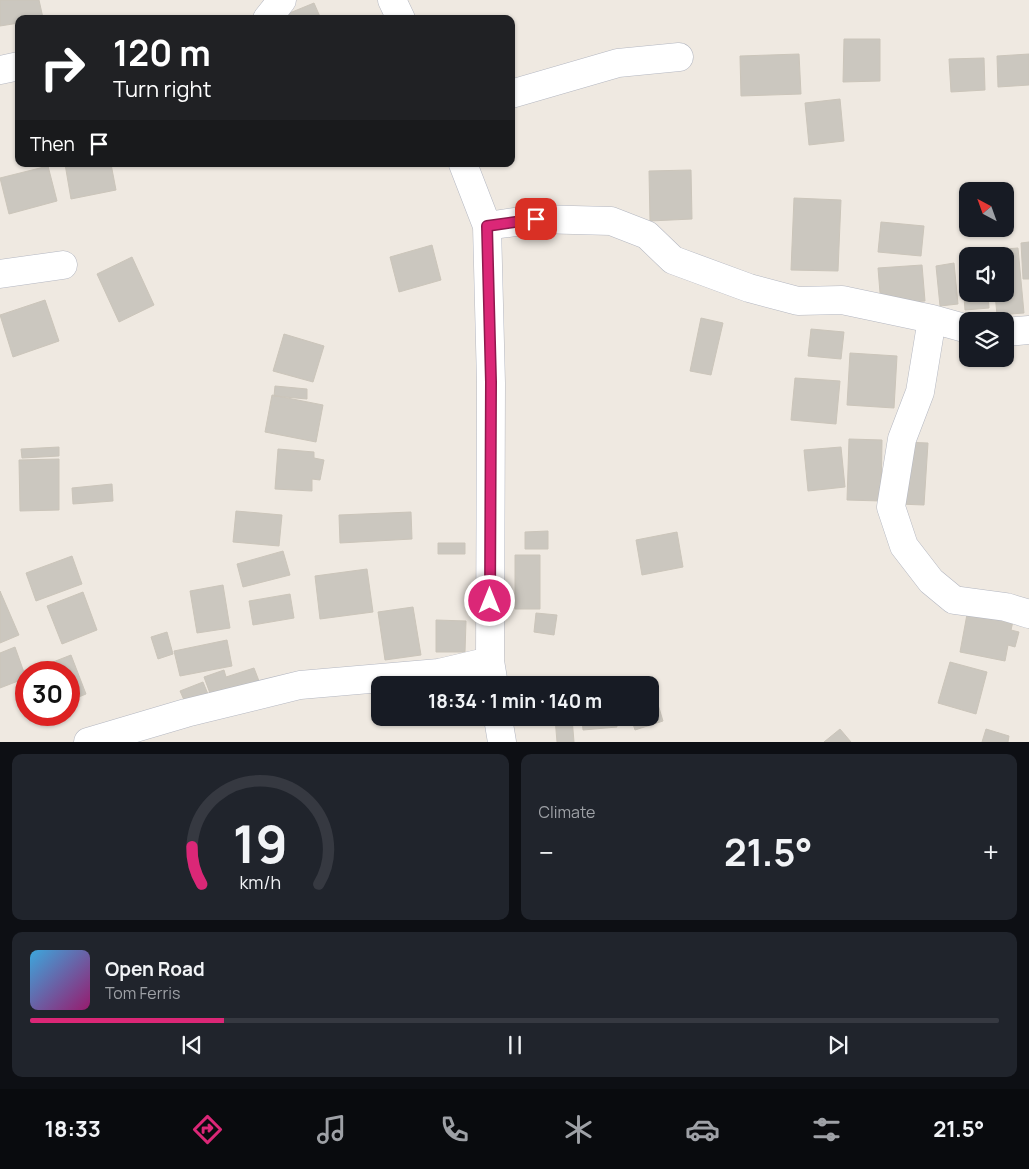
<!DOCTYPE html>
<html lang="en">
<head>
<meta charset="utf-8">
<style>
	body { margin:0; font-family:Manrope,sans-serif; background:#20242c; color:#f1f3f6; height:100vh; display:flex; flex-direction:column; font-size:19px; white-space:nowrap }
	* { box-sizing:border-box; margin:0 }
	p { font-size:16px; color:#9ea1a6 }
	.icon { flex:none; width:28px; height:28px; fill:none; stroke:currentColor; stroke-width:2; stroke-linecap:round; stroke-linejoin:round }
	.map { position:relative; height:742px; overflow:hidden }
	.details { display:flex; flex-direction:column; gap:12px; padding:12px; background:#0d0f14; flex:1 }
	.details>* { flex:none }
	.banner { position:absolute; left:15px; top:15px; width:500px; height:152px; border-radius:10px; box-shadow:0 1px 4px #0004; background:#202124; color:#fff; overflow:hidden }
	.needle { width:32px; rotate:319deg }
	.tools { position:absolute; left:959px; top:182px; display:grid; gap:10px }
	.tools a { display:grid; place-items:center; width:55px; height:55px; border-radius:10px; background:#171b24; box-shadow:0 1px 4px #0004; font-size:25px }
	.speed { position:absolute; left:15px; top:661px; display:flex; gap:10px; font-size:25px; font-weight:700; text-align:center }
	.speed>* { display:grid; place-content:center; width:65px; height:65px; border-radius:50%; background:#171b24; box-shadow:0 1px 4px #0004; line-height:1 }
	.speed .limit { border:8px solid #d22; background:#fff; color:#111 }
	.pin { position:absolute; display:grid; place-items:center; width:42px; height:42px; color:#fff; margin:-21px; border-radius:10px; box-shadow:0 2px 8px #0006 }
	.me { position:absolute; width:55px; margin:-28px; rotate:0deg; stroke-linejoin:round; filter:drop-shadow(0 0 4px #0008) }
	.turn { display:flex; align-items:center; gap:18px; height:105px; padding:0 15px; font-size:22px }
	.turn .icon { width:65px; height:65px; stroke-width:2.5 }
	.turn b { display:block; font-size:35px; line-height:42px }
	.then { display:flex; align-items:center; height:48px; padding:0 15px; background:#0003; gap:10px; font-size:19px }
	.big { font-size:38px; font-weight:700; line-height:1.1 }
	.details .card { flex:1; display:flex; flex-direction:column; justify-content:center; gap:8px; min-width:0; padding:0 18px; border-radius:10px; background:#20242c }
	.details .dial { align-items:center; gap:0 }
	.dial svg { height:130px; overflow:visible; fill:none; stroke:#363941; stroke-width:7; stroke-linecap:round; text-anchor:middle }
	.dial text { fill:#f1f3f6; stroke:none }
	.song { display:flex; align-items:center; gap:15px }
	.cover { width:60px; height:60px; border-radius:8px; background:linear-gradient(135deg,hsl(200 70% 55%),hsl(320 70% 35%)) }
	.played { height:5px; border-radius:2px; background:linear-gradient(90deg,#db2777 20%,#363941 20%) }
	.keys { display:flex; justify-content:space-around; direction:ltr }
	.heat { display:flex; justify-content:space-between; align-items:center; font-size:28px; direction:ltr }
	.details .tiles { flex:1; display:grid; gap:12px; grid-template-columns:1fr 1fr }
	.card:last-child { grid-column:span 2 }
	.trip { position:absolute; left:371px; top:676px; width:288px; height:50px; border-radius:10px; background:#171b24; box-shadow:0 1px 4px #0004; font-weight:700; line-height:50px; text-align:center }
	.dock { display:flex; height:80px; justify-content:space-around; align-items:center; background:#090b0e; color:#9ea1a6 }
	.dock .icon { width:35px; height:35px }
	.dock .selected { color:#db2777 }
	.dock b { font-size:22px; color:#f1f3f6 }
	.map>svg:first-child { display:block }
	.building { fill:#cbc7bf; stroke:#cbc5ba }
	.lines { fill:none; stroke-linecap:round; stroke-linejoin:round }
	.minor-casing { stroke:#b4b7c1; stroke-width:29 }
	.minor { stroke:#fff; stroke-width:28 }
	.route-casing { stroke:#8e194d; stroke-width:12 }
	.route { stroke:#db2777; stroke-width:9 }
</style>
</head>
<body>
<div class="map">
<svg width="1029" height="742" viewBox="0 0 1029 742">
	<rect width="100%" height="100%" fill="#efe9e1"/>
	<path class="building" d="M0,0H39L43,18L19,19V23L0,26Z
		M314,3L321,19H275Z
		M844,39H880V81L843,82Z
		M799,54L801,94L741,96L740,56Z
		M1029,54V85L998,87L997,56Z
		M984,58L985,90L951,92L949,59Z
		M840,99L844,141L809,145L805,103Z
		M65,164H111L116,190L71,199Z
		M48,166L57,201L9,214L0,178Z
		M691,170L692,219L650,221L649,171Z
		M794,198L841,200L838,271L791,270Z
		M881,222L924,226L921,256L878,252Z
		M1029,242V279H1023L1021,243Z
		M432,245L441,280L399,292L390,257Z
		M1018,248L1024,313L997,315L995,294H1005V256H992L991,250Z
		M132,257L154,305L119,322L97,274Z
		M968,257V294H988L989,308L965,310L961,258Z
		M954,263L958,304L940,306L936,266Z
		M922,265L925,301L881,305L878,268Z
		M45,300L59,341L13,357L0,315Z
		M701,318L723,323L711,375L690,371Z
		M811,329L844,332L841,359L808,356Z
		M284,334L324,346L313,382L273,371Z
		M850,353L897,356L894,408L847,405Z
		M795,378L840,381L836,424L791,420Z
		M275,386L307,389V399L274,396Z
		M272,395L323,405L316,442L265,432Z
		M849,439L882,440L881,501L847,500Z
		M902,442L928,443L924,505L898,504Z
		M59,447V456L22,458L21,449Z
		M841,447L845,487L808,491L804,450Z
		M278,449L314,452V458L324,460L320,480L312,479V491L275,489Z
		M59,459V510L20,511L19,460Z
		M112,484L113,501L73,504L72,488Z
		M236,511L282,515L279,546L233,542Z
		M411,512L412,539L340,543L339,515Z
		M548,531V549H525V532Z
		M677,532L683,567L642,575L636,540Z
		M438,543H465V554H438Z
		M283,551L290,575L243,587L237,564Z
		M515,555H540V609H515Z
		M72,556L82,584L36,601L26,573Z
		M367,569L373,612L320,619L315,576Z
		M223,585L230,628L197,633L190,591Z
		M0,591L19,635L0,643Z
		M83,592L97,630L62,644L47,606Z
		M290,594L294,618L253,625L249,601Z
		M413,607L421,655L385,660L378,612Z
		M968,609L1014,617L1011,630L1019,632L1015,647L1008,645L1005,661L960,652Z
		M536,613L557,615L554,635L534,632Z
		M436,620L466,621L465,652H436Z
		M167,632L173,654L158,659L151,637Z
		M227,640L232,666L180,676L174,651Z
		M15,647L26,678L0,688V653Z
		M71,655L86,694L69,701V672L30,671Z
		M950,662L987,672L976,714L938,703Z
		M254,668L259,681L211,696L204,677L224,670L226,677Z
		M203,682L210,699L188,709L180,691Z
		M652,685L663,721L635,730L631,718H650V686Z
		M555,718H572L574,742H557Z
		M582,718H616L617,727L583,730Z
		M840,729L851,742H824Z
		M986,729L1009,736L1008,742H982Z"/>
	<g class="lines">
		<defs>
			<path id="minor" d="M392,0L401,19
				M267,19L282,0
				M0,70L19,66
				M511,94L618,63L679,57
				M463,164L487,226L491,383L490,661L494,685
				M487,226L536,219L611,221L647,235L673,260L749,288L798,301L842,300L932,319L968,329
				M0,274L63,265
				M932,319L920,392L902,439L891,507L904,546L931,581L954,600L1006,607L1029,614
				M1005,332L1029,330
				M498,718L502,742
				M88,742L186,713L300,685L439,673L490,661"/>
		</defs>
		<use href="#minor" class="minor-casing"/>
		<use href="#minor" class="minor"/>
	</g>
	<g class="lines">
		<defs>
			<path id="route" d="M490,601L491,382L487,226L536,219"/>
		</defs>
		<use href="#route" class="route-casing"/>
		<use href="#route" class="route"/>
	</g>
</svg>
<div class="tools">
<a><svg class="needle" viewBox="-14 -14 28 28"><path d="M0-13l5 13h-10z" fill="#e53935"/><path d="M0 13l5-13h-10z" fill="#9ea1a6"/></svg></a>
<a><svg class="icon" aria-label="sound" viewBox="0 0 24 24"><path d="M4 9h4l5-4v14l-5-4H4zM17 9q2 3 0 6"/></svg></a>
<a><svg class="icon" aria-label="layers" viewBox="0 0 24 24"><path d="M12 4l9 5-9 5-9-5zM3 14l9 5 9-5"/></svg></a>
</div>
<div class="speed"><div class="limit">30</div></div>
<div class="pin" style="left:536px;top:219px;background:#d93025"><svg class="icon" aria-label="arrive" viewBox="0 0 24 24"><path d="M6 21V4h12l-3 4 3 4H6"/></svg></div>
<svg class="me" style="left:490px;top:601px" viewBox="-20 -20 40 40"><circle r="17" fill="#db2777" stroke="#fff" stroke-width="3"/><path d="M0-11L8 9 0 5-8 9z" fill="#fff"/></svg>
<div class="trip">18:34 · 1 min · 140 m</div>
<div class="banner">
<div class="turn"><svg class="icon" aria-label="right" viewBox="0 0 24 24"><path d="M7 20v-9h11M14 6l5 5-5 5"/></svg><div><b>120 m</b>Turn right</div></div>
<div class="then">Then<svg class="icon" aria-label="arrive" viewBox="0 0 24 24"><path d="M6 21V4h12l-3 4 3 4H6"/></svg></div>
</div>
</div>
<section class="details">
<div class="tiles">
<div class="card dial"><svg viewBox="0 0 100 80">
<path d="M14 69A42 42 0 1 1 86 69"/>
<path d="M14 69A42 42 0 0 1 8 46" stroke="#db2777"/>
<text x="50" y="56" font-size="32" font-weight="700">19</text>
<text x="50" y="72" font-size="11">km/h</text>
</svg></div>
<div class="card"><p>Climate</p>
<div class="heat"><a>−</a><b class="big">21.5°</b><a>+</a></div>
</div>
<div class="card">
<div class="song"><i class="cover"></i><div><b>Open Road</b><p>Tom Ferris</p></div></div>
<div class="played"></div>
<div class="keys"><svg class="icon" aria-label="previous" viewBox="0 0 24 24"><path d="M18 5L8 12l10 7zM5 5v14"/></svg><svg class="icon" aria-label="pause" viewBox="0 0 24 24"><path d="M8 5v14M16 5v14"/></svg><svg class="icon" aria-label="next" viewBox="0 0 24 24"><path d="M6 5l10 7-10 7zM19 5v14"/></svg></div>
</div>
</div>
</section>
<nav class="dock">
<b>18:33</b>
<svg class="icon selected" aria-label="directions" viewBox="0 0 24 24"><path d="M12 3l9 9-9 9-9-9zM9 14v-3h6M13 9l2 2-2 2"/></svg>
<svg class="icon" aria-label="music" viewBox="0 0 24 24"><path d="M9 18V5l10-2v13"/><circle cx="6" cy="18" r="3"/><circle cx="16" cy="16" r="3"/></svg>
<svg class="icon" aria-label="phone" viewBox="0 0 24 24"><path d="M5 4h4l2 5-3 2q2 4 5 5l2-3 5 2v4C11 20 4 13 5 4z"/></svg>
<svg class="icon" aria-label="climate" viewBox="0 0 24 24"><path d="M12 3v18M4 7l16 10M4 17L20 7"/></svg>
<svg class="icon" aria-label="car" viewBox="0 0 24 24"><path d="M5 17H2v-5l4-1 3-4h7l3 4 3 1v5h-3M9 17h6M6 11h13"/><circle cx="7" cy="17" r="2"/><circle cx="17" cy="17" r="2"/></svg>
<svg class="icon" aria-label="filters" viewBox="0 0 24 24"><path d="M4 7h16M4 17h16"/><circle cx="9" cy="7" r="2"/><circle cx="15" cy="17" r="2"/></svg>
<b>21.5°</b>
</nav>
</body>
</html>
